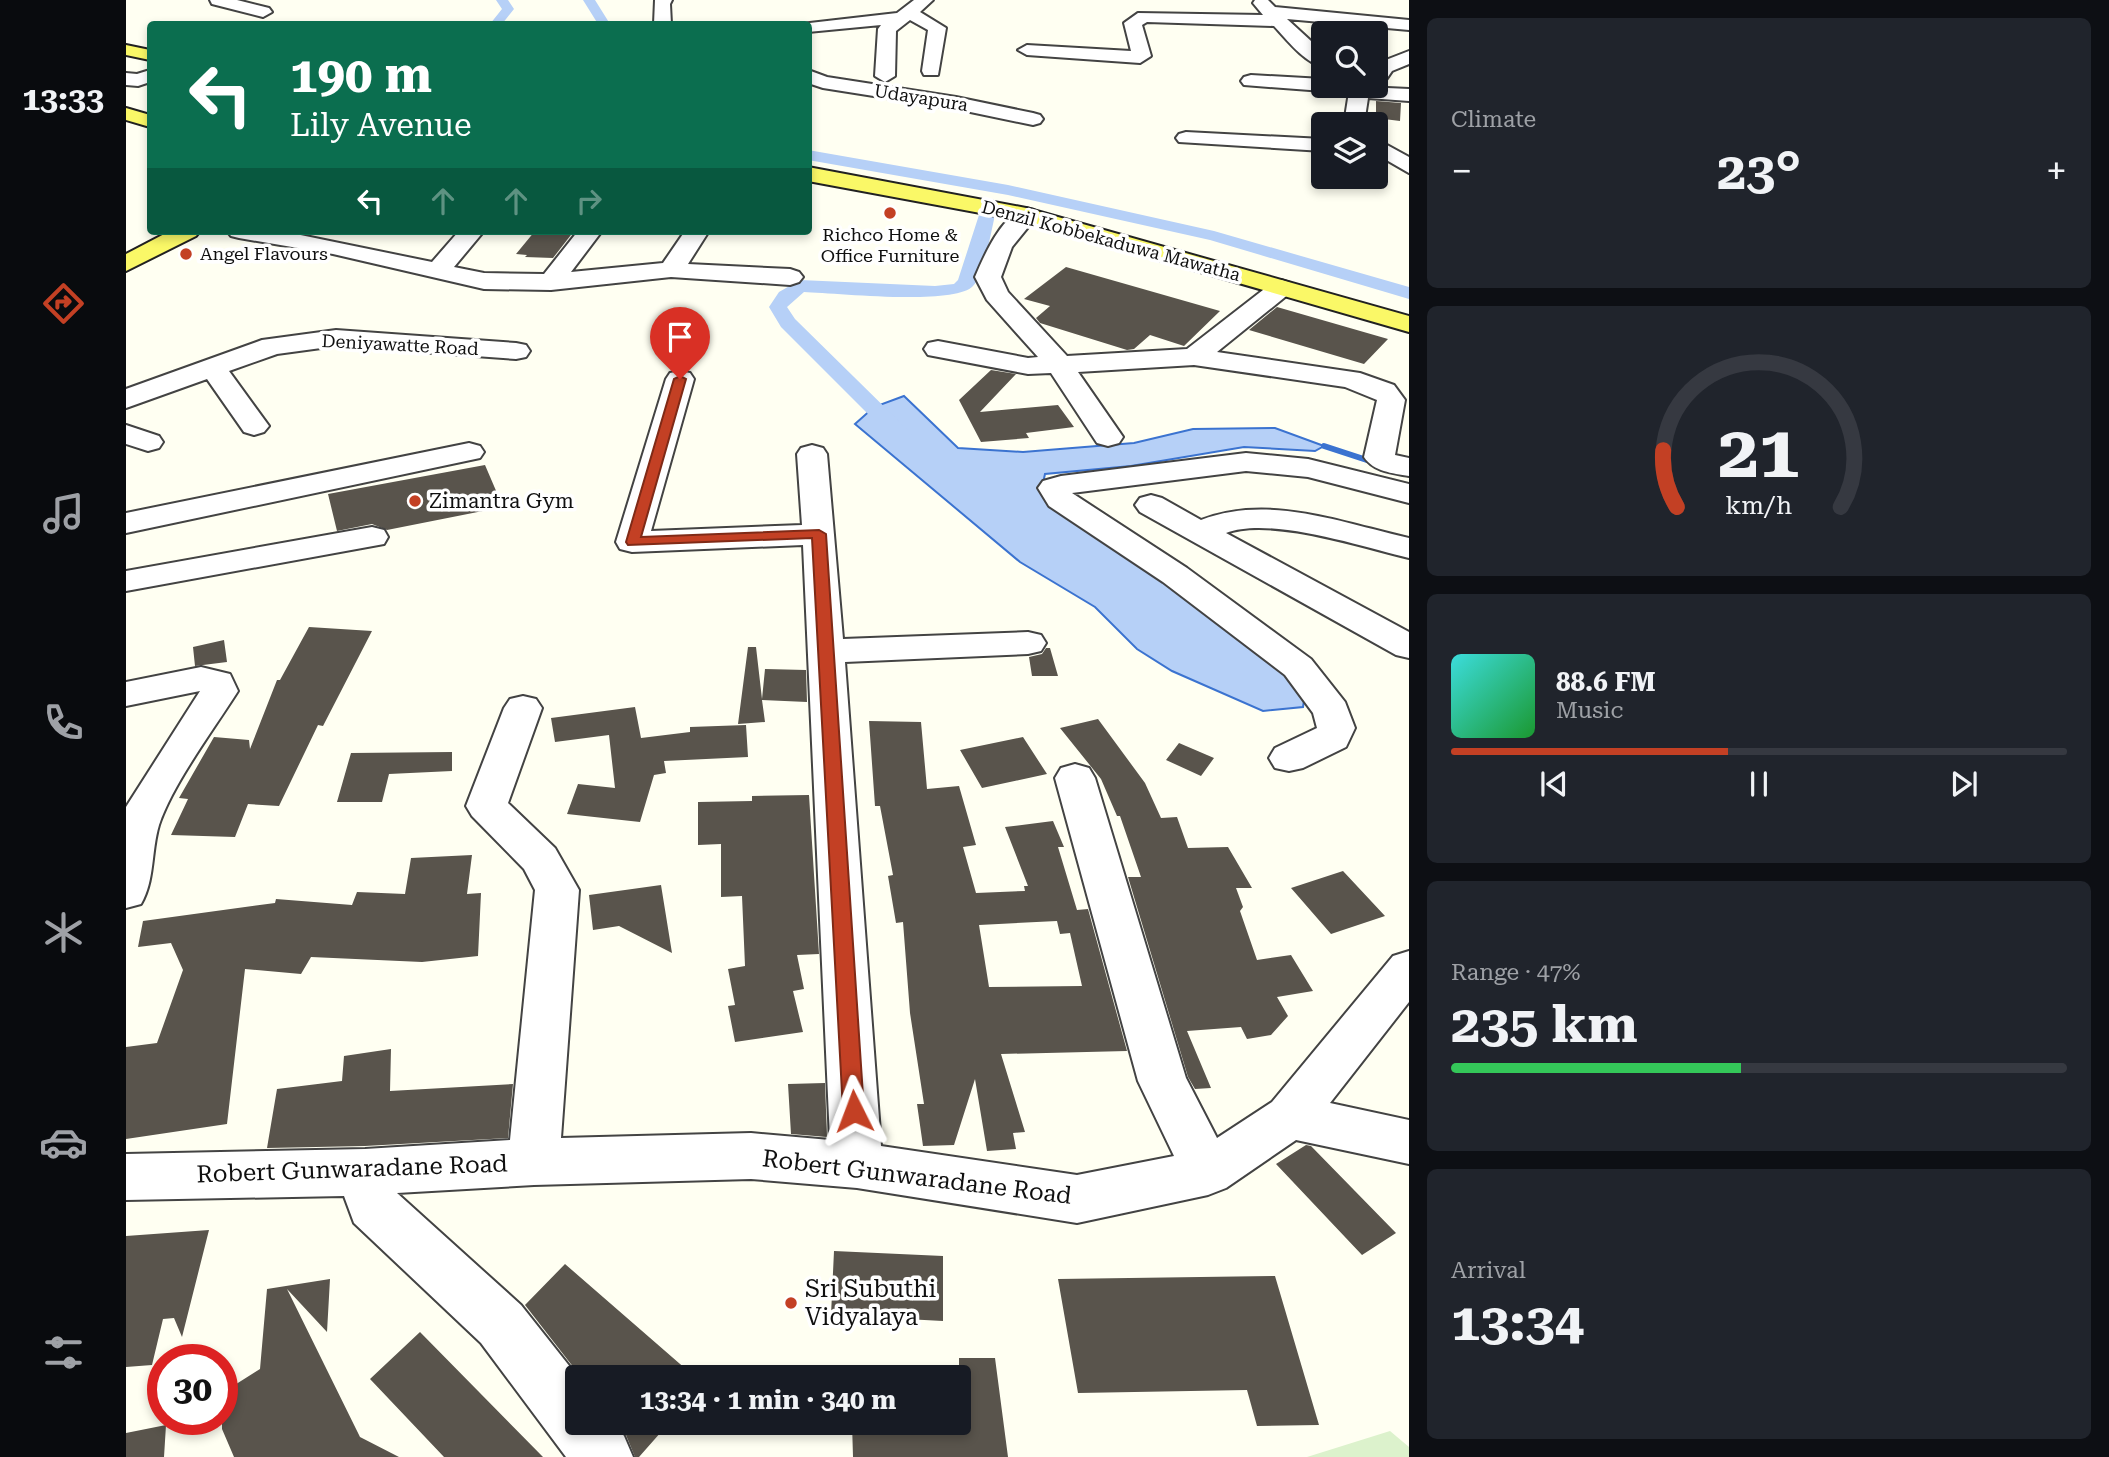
<!DOCTYPE html>
<html lang="en">
<head>
<meta charset="utf-8">
<style>
	body { margin:0; font-family:"Roboto Serif",serif; background:#20242c; color:#f1f3f6; height:100vh; display:flex; flex-direction:column; font-size:26px; white-space:nowrap }
	* { box-sizing:border-box; margin:0 }
	p { font-size:23px; color:#9ea1a6 }
	.icon { flex:none; width:38px; height:38px; fill:none; stroke:currentColor; stroke-width:2; stroke-linecap:round; stroke-linejoin:round }
	.map { position:relative; flex:1; overflow:hidden }
	.panel { display:flex; flex-direction:column; gap:18px; padding:18px; background:#0d0f14; width:700px }
	.panel>* { flex:none }
	.banner { position:absolute; left:21px; top:21px; width:665px; height:214px; border-radius:7px; box-shadow:0 4px 10px #0003; background:#0b6e4f; color:#fff; overflow:hidden }
	.fabs { position:absolute; left:1185px; top:21px; display:grid; gap:14px }
	.fabs a { display:grid; place-items:center; width:77px; height:77px; border-radius:7px; background:#171b24; box-shadow:0 4px 10px #0003; font-size:35px }
	.speed { position:absolute; left:21px; top:1344px; display:flex; gap:14px; font-size:35px; font-weight:700; text-align:center }
	.speed>* { display:grid; place-content:center; width:91px; height:91px; border-radius:50%; background:#171b24; box-shadow:0 4px 10px #0003; line-height:1 }
	.speed .limit { border:10px solid #d22; background:#fff; color:#111 }
	.pin { position:absolute; display:grid; place-items:center; width:60px; height:60px; color:#fff; margin:-72px -30px; border-radius:50% 50% 50% 0; rotate:-45deg; box-shadow:0 0 7px #0007 }
	.pin .icon { rotate:45deg }
	.me { position:absolute; width:77px; margin:-38px; rotate:357deg; stroke-linejoin:round; filter:drop-shadow(0 0 5px #0008) }
	.turn { display:flex; align-items:center; gap:24px; height:147px; padding:0 28px; font-size:32px }
	.turn .icon { width:91px; height:91px; stroke-width:2.5 }
	.turn b { display:block; font-size:49px; line-height:60px }
	.lanes { display:flex; align-items:center; height:66px; padding:0 28px; background:#0003; justify-content:center; gap:35px; direction:ltr }
	.lanes .off { opacity:.35 }
	.big { font-size:52px; font-weight:700; line-height:1.1 }
	.panel .tile { flex:1; display:flex; flex-direction:column; justify-content:center; gap:10px; min-width:0; padding:0 24px; border-radius:10px; background:#20242c }
	.panel .dial { align-items:center; gap:0 }
	.dial svg { height:182px; overflow:visible; fill:none; stroke:#363941; stroke-width:7; stroke-linecap:round; text-anchor:middle }
	.dial text { fill:#f1f3f6; stroke:none }
	.song { display:flex; align-items:center; gap:21px }
	.cover { width:84px; height:84px; border-radius:10px; background:linear-gradient(135deg,hsl(180 70% 55%),hsl(130 70% 35%)) }
	.played { height:7px; border-radius:4px; background:linear-gradient(90deg,#c34024 45%,#363941 45%) }
	.keys { display:flex; justify-content:space-around; direction:ltr }
	.heat { display:flex; justify-content:space-between; align-items:center; font-size:38px; direction:ltr }
	.charge { height:10px; border-radius:5px; background:linear-gradient(90deg,#34c759 47%,#363941 0) }
	.trip { position:absolute; left:439px; top:1365px; width:406px; height:70px; border-radius:7px; background:#171b24; box-shadow:0 4px 10px #0003; font-weight:700; line-height:70px; text-align:center }
	main { display:flex; flex:1; min-height:0 }
	.tabs { display:flex; flex-direction:column; width:126px; justify-content:space-around; align-items:center; background:#090b0e; color:#9ea1a6 }
	.tabs .icon { width:49px; height:49px }
	.tabs .selected { color:#c34024 }
	.tabs b { font-size:32px; color:#f1f3f6 }
	.map>svg:first-child { display:block }
	.pitch { fill:#dcf2cc }
	.water { fill:#b6d0f7; stroke:#3b73d0; stroke-width:2 }
	.lines { fill:none; stroke-linecap:round; stroke-linejoin:round }
	.stream { stroke:#3b73d0; stroke-width:6 }
	.canal { fill:#b6d0f7; fill-rule:evenodd }
	.building { fill:#59544c; fill-rule:evenodd }
	.minor-casing { stroke:#434343; stroke-width:4 }
	.major-casing { stroke:#212121; stroke-width:4 }
	.minor { fill:#fff; fill-rule:evenodd }
	.major { fill:#faf867; fill-rule:evenodd }
	.route { fill:#c34024; stroke:#7f2a17; stroke-width:2 }
	.poi-dot { fill:#c34024; stroke:#fff; stroke-width:2.5 }
	.labels { text-anchor:middle; stroke-width:7; stroke-linejoin:round; paint-order:stroke }
	.far-street-label { font-size:18px; fill:#101010; stroke:#fff }
	.far-poi-label { font-size:18px; fill:#101010; stroke:#fff }
	.poi-label { font-size:21px; fill:#101010; stroke:#fff; text-anchor:start }
	.near-street-label { font-size:24px; fill:#101010; stroke:#fff }
	.near-poi-label { font-size:24px; fill:#101010; stroke:#fff; text-anchor:start }
</style>
</head>
<body>
<main>
<nav class="tabs">
<b>13:33</b>
<svg class="icon selected" aria-label="directions" viewBox="0 0 24 24"><path d="M12 3l9 9-9 9-9-9zM9 14v-3h6M13 9l2 2-2 2"/></svg>
<svg class="icon" aria-label="music" viewBox="0 0 24 24"><path d="M9 18V5l10-2v13"/><circle cx="6" cy="18" r="3"/><circle cx="16" cy="16" r="3"/></svg>
<svg class="icon" aria-label="phone" viewBox="0 0 24 24"><path d="M5 4h4l2 5-3 2q2 4 5 5l2-3 5 2v4C11 20 4 13 5 4z"/></svg>
<svg class="icon" aria-label="climate" viewBox="0 0 24 24"><path d="M12 3v18M4 7l16 10M4 17L20 7"/></svg>
<svg class="icon" aria-label="car" viewBox="0 0 24 24"><path d="M5 17H2v-5l4-1 3-4h7l3 4 3 1v5h-3M9 17h6M6 11h13"/><circle cx="7" cy="17" r="2"/><circle cx="17" cy="17" r="2"/></svg>
<svg class="icon" aria-label="filters" viewBox="0 0 24 24"><path d="M4 7h16M4 17h16"/><circle cx="9" cy="7" r="2"/><circle cx="15" cy="17" r="2"/></svg>
</nav>
<div class="map">
<svg width="1283" height="1457" viewBox="0 0 1283 1457">
	<rect width="100%" height="100%" fill="#fffff2"/>
	<path class="pitch" d="M1264,1431L1283,1447V1457H1181Z"/>
	<path class="water" d="M778,396L832,448L897,452L1008,443L1067,429L1149,428L1198,446L1189,451L1118,447L1005,466L919,474L915,492L1126,628L1180,688L1177,707L1137,711L1046,671L1011,649L969,607L894,562L729,424L748,407Z"/>
	<g class="lines">
		<path class="stream" d="M1198,446L1250,463"/>
		<path class="canal" d="M370,0H382L388,9L376,24H364L376,9Z
			M457,0H469L484,24H472Z
			M682,150L882,185L1088,231L1283,287V299L1084,240L882,195L682,160Z
			M861,210L869,215C865,232 858,275 847,286C829,306 709,293 678,292L661,307L669,319L786,434L783,439H767L655,327L643,307L653,292L674,280L809,286L828,284L832,280L853,215Z"/>
	</g>
	<path class="building" d="M1250,101L1275,103L1274,121L1250,118Z
		M409,231H448L427,258L399,257L401,255L390,254Z
		M940,267L1094,311L1058,346L1024,335L1008,349L1001,350L914,323L910,318L924,306L898,299Z
		M1151,307L1262,339L1238,364L1123,330Z
		M865,370L890,374L854,412L932,405L948,427L900,433L903,438L855,442L833,400Z
		M359,465L377,507L261,530L246,524L211,531L202,494Z
		M183,627L246,631L197,726L192,725L153,806L122,804L109,837L45,835L62,799L53,798L88,737L123,740L124,749L151,680H154Z
		M98,640L101,662L69,666L67,647Z
		M622,647H630L636,699L639,669L680,670L681,702L636,700L639,722L612,724Z
		M920,648H924L932,676H906L903,657L916,654Z
		M509,707L515,738L564,732V727L620,725L622,757L538,761L540,773L528,775L514,822L441,814L452,784L489,788L483,735L429,742L425,718Z
		M972,719L1019,783L1035,818L1051,817L1062,848L1102,847L1126,888H1110L1117,907L1114,911L1131,960L1165,955L1187,991L1151,997L1162,1016L1145,1035L1121,1039L1115,1027L1061,1031L1085,1088L1069,1089L1062,1077L1002,877H1015L994,816H991L975,779L934,728Z
		M743,721L795,722L801,789L833,786L850,845L837,847L850,893L899,891L898,886H902L879,827L927,821L938,847H932L951,910L962,909L1001,1051L875,1054L899,1132L887,1133L890,1149L861,1151L849,1079L828,1145L797,1146L791,1104H798L784,1013L777,922L770,923L762,876L767,875L754,806H749ZM931,921L934,934L944,933L956,986L863,987L853,925Z
		M897,737L921,774L856,788L834,750Z
		M1053,743L1088,758L1075,776L1040,760Z
		M326,752V771L263,774L256,802H211L225,753Z
		M683,795L693,954L671,955L678,989L667,991L677,1032L609,1042L602,1006L609,1005L602,969L619,966L616,896L595,897V844L572,845V802L626,801V796Z
		M346,855L341,894L355,893L352,956L296,962L185,957L175,974L119,969L101,1124L0,1139V1047L31,1043L57,970L45,943L12,947L17,921L149,903L150,899L226,905L231,892L279,894L285,858Z
		M1217,871L1259,916L1205,934L1165,888Z
		M535,885L546,953L493,926L467,930L463,895Z
		M265,1049L264,1091L387,1084L382,1138L239,1146L141,1148L151,1089L216,1081L218,1056Z
		M699,1083L701,1137L665,1134L662,1084Z
		M1180,1145L1185,1146L1270,1233L1236,1255L1150,1164Z
		M83,1230L56,1337L48,1318L37,1319L26,1365L0,1367V1236Z
		M708,1251L817,1256V1321L705,1315Z
		M439,1264L569,1377H455L399,1305Z
		M1149,1276L1193,1425L1131,1426L1121,1390L952,1393L932,1279Z
		M204,1279L201,1332L161,1289L234,1437L273,1457H108L96,1429V1393L134,1369L141,1289Z
		M294,1332L417,1457H318L244,1379Z
		M833,1358H869L882,1457H727L726,1423H833Z
		M491,1423H543L513,1457H509L500,1435Z
		M40,1425L38,1457H0V1433Z"/>
	<g class="lines">
		<defs>
			<path id="minor" d="M84,0H111L143,8L146,12L137,17L86,4Z
				M529,0H546L544,4L545,24H528Z
				M788,0H807L794,12L820,28L812,75H798L796,71L802,30L784,20L770,31L769,76L759,82L749,76L752,29L755,25L682,32V24H675L771,13Z
				M1129,0H1142L1149,7L1283,20V30L1161,19L1197,52V67C1178,62 1161,40 1148,26L1021,22L1016,25L1025,56L1014,63L901,55L892,50L901,45L1005,51L998,23L1012,13L1137,15L1127,3Z
				M1283,51V64L1266,71L1257,84L1250,86V67L1252,63Z
				M24,70V82L12,86L0,85V73L11,74Z
				M682,70L701,77L830,97L907,113L914,115L917,119L914,123L907,125L830,109L697,88L682,83Z
				M1125,75L1197,79V86H1206L1197,91L1118,85L1115,81L1118,77Z
				M1218,86L1283,89V101L1242,98L1238,124H1218L1223,92Z
				M1060,132L1197,139V151L1053,142L1050,138L1053,134Z
				M1250,139L1283,157V173L1250,154Z
				M900,208L908,210L912,215L886,247L875,277L882,292L941,356L1061,349L1146,283L1155,280L1164,283L1168,288L1164,293L1091,352L1234,373L1268,385L1279,400L1269,455L1283,458V476C1266,473 1248,472 1238,457L1251,400L1219,387L1068,365L952,372L997,437L993,443L982,446L971,443L925,373L902,374L802,355L798,349L802,343L812,341L902,358L912,357L861,300L849,277C858,256 876,214 900,208Z
				M101,231H155L306,262L333,231H358L328,267L358,273L418,274L452,231H476L445,272L537,263L559,231H583L562,264L664,269L673,272L677,277L673,282L664,285L545,277L425,290L358,289L207,254L113,238L105,236Z
				M210,330L390,343L400,345L404,351L400,357L390,359L210,346L151,354L103,371L143,426L138,432L128,435L118,432L81,379L0,408V389L136,340Z
				M554,371L564,373L568,379L525,531L676,525L671,454L675,448L686,445L697,448L701,454L717,639L902,632L915,635L920,643L915,651L902,654L719,662L755,1146L951,1175L1048,1156L1012,1081L929,778L935,768L949,764L963,768L969,778L1060,1078L1091,1138L1146,1102L1267,956L1283,951V1002L1204,1103L1283,1120V1164L1170,1140L1100,1188L1082,1195L951,1223L731,1188L625,1179L408,1185L271,1193L395,1305L452,1377V1423H488L498,1436L507,1457H440L355,1343L228,1223L218,1196L0,1200V1154L239,1149L384,1140L409,890L398,869L346,816L340,806L378,708L384,699L397,696L410,699L416,708L382,803L429,848L453,890L435,1138L625,1133L704,1140L677,545L506,552L494,549L490,542L540,379L544,373Z
				M0,425L33,436L37,442L33,448L22,451L0,444Z
				M343,443L354,446L358,452L354,458L0,533V513Z
				M1120,453L1182,459L1283,484V503L1182,477L1120,471L946,493L1061,568L1185,659L1219,702L1229,728L1220,747L1177,768L1163,771L1149,768L1143,758L1149,748L1191,728L1187,713L1159,675L1037,582L923,506L912,488L917,481L935,476Z
				M1025,495L1036,498L1075,520C1143,494 1216,523 1283,538V558C1236,547 1144,516 1100,533L1283,632V658L1270,655L1014,512L1009,505L1014,498Z
				M246,527L258,530L262,537L258,544L0,591V571Z
				M75,667L104,674L112,691C88,729 46,785 33,825C25,851 29,880 15,904L0,908V807L74,691L0,706V682Z"/>
			<path id="major" d="M0,45L24,50V60L0,55Z
				M0,108L24,115V127L0,120Z
				M682,167L900,208L1283,316V332L897,221L682,181Z
				M44,231H74L70,236L0,271V254Z"/>
		</defs>
		<use href="#minor" class="minor-casing"/>
		<use href="#major" class="major-casing"/>
		<use href="#minor" class="minor"/>
		<use href="#major" class="major"/>
	</g>
	<path class="route" d="M554,376L560,379L515,537L693,530L700,534L738,1111L735,1117L728,1120L720,1117L717,1111L686,538L502,545L500,542L548,379Z"/>
	<g class="poi-dot">
		<circle cx="764" cy="213" r="7"/>
		<circle cx="60" cy="254" r="7"/>
		<circle cx="289" cy="501" r="7"/>
		<circle cx="665" cy="1303" r="7"/>
	</g>
	<g class="labels">
		<g class="far-street-label">
			<text transform="translate(795 98) rotate(9)" y="6">Udayapura</text>
			<text transform="translate(985 241) rotate(15)" y="6">Denzil Kobbekaduwa Mawatha</text>
			<text transform="translate(274 345) rotate(3)" y="6">Deniyawatte Road</text>
		</g>
		<g class="far-poi-label">
			<text x="764" y="241">Richco Home &amp;<tspan x="764" dy="21">Office Furniture</tspan></text>
			<text x="74" y="260" text-anchor="start">Angel Flavours</text>
		</g>
		<g class="poi-label">
			<text x="303" y="508">Zimantra Gym</text>
		</g>
		<g class="near-street-label">
			<text transform="translate(226 1169) rotate(-2)" y="8">Robert Gunwaradane Road</text>
			<text transform="translate(791 1177) rotate(7)" y="8">Robert Gunwaradane Road</text>
		</g>
		<g class="near-poi-label">
			<text x="679" y="1297">Sri Subuthi<tspan x="679" dy="28">Vidyalaya</tspan></text>
		</g>
	</g>
</svg>
<div class="fabs">
<a><svg class="icon" aria-label="search" viewBox="0 0 24 24"><circle cx="10" cy="10" r="6"/><path d="M15 15l6 6"/></svg></a>
<a><svg class="icon" aria-label="layers" viewBox="0 0 24 24"><path d="M12 4l9 5-9 5-9-5zM3 14l9 5 9-5"/></svg></a>
</div>
<div class="speed"><div class="limit">30</div></div>
<div class="pin" style="left:554px;top:379px;background:#d93025"><svg class="icon" aria-label="arrive" viewBox="0 0 24 24"><path d="M6 21V4h12l-3 4 3 4H6"/></svg></div>
<svg class="me" style="left:728px;top:1111px" viewBox="-20 -20 40 40"><path d="M0-17L14 15 0 8-14 15z" fill="#c34024" stroke="#fff" stroke-width="4"/></svg>
<div class="trip">13:34 · 1 min · 340 m</div>
<div class="banner">
<div class="turn"><svg class="icon" aria-label="left" viewBox="0 0 24 24"><path d="M17 20v-9H6M10 6l-5 5 5 5"/></svg><div><b>190 m</b>Lily Avenue</div></div>
<div class="lanes"><svg class="icon" aria-label="left" viewBox="0 0 24 24"><path d="M17 20v-9H6M10 6l-5 5 5 5"/></svg><svg class="icon off" aria-label="ahead" viewBox="0 0 24 24"><path d="M12 20V5M6 11l6-6 6 6"/></svg><svg class="icon off" aria-label="ahead" viewBox="0 0 24 24"><path d="M12 20V5M6 11l6-6 6 6"/></svg><svg class="icon off" aria-label="right" viewBox="0 0 24 24"><path d="M7 20v-9h11M14 6l5 5-5 5"/></svg></div>
</div>
</div>
<section class="panel">
<div class="tile"><p>Climate</p>
<div class="heat"><a>−</a><b class="big">23°</b><a>+</a></div>
</div>
<div class="tile dial"><svg viewBox="0 0 100 80">
<path d="M14 69A42 42 0 1 1 86 69"/>
<path d="M14 69A42 42 0 0 1 8 44" stroke="#c34024"/>
<text x="50" y="56" font-size="32" font-weight="700">21</text>
<text x="50" y="72" font-size="11">km/h</text>
</svg></div>
<div class="tile">
<div class="song"><i class="cover"></i><div><b>88.6 FM</b><p>Music</p></div></div>
<div class="played"></div>
<div class="keys"><svg class="icon" aria-label="previous" viewBox="0 0 24 24"><path d="M18 5L8 12l10 7zM5 5v14"/></svg><svg class="icon" aria-label="pause" viewBox="0 0 24 24"><path d="M8 5v14M16 5v14"/></svg><svg class="icon" aria-label="next" viewBox="0 0 24 24"><path d="M6 5l10 7-10 7zM19 5v14"/></svg></div>
</div>
<div class="tile"><p>Range · 47%</p><b class="big">235 km</b><div class="charge"></div></div>
<div class="tile"><p>Arrival</p><b class="big">13:34</b></div>
</section>
</main>
</body>
</html>
